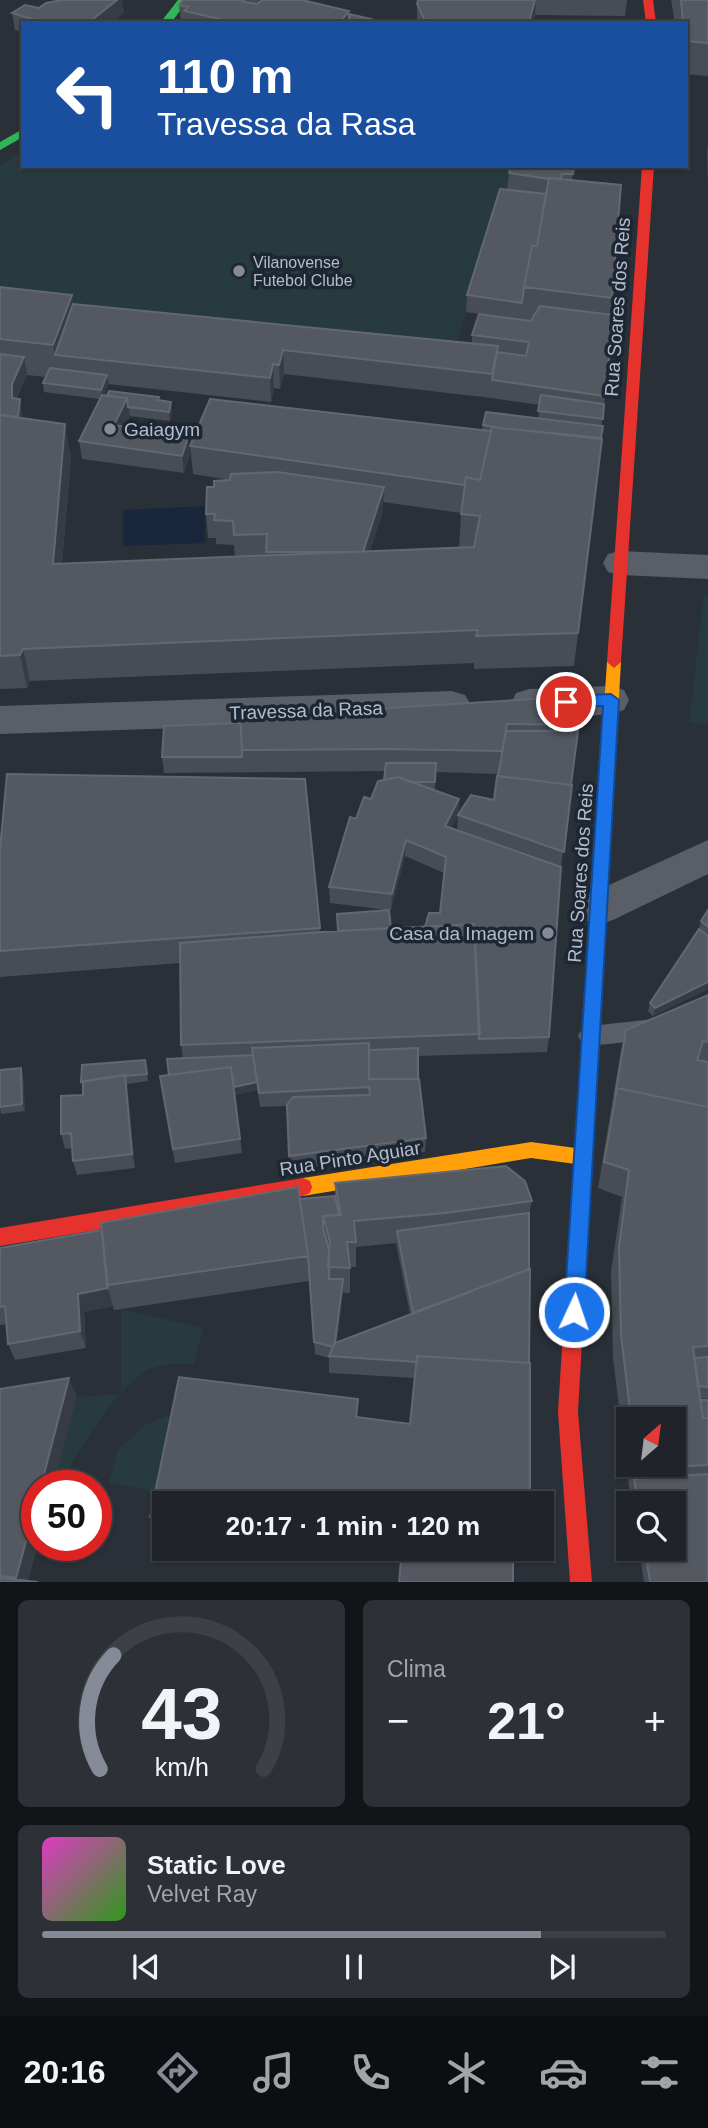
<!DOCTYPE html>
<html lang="pt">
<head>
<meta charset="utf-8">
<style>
	body { margin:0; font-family:Helvetica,sans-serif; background:#2d3036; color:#f1f3f6; height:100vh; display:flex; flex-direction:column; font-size:26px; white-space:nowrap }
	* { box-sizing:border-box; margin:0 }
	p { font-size:23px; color:#a2a4a8 }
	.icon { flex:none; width:38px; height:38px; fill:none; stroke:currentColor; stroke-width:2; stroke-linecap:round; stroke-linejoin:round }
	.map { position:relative; height:1582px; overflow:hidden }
	.side { display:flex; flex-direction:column; gap:18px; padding:18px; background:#121417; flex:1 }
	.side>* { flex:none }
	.banner { position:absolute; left:21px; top:21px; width:667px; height:147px; border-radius:0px; box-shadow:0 2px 5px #0004,0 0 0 2px #3d4147; background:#1a4fa0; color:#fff; overflow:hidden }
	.needle { width:46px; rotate:28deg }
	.controls { position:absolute; left:616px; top:1407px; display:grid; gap:14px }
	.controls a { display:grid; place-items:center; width:70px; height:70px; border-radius:0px; background:#20242a; box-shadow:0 2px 5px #0004,0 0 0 2px #3d4147; font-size:35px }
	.speed { position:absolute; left:21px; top:1470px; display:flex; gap:14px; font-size:35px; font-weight:700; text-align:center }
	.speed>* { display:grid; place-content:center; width:91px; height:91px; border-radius:50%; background:#20242a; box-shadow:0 2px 5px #0004,0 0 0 2px #3d4147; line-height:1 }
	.speed .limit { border:10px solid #d22; background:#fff; color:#111 }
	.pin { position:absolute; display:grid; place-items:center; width:60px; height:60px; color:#fff; margin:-30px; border:4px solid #fff; border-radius:50%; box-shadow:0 2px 7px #0007 }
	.me { position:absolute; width:77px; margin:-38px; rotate:3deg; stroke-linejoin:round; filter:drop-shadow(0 0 5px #0008) }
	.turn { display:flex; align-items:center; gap:24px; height:147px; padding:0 21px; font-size:32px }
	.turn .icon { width:91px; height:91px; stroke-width:2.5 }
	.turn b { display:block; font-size:49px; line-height:60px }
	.big { font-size:52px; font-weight:700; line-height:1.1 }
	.side .card { flex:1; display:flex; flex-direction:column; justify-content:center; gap:10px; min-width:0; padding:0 24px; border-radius:10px; background:#2d3036 }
	.side .dial { align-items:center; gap:0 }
	.dial svg { height:182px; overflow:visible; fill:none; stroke:#3d4147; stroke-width:7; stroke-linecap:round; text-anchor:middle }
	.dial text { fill:#f1f3f6; stroke:none }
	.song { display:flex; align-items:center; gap:21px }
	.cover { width:84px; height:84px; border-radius:10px; background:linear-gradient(135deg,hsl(310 70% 55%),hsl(110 70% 35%)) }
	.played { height:7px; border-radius:4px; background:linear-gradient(90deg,#848b96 80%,#3d4147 80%) }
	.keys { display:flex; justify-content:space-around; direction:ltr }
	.heat { display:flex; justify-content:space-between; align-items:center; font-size:38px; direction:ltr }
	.side .tiles { flex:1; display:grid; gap:18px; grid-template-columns:1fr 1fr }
	.card:last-child { grid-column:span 2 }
	.trip { position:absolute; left:152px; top:1491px; width:402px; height:70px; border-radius:0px; background:#20242a; box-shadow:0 2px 5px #0004,0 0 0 2px #3d4147; font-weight:700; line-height:70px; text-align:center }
	.dock { display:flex; height:112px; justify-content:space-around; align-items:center; background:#0d0e11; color:#a2a4a8 }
	.dock .icon { width:49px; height:49px }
	.dock .active { color:#848b96 }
	.dock b { font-size:32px; color:#f1f3f6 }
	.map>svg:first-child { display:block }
	.green { fill:#273a3e }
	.water { fill:#19273c }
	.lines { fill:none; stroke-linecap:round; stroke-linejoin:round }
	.lane { fill:#5a5e66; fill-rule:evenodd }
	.street { fill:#5a5e66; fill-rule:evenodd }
	.fast { fill:#30b455; fill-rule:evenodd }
	.slow { fill:#ff9f0a; fill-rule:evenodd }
	.jam { fill:#e5322d; fill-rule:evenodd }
	.wall { fill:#474c55; fill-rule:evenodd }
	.shaded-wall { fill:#373c44 }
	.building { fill:#535861; stroke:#626872; stroke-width:2 }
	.route { fill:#1a73e8; stroke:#114b97; stroke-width:2 }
	.poi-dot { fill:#848b96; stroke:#1d2633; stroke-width:2.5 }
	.labels { text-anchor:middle; stroke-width:7; stroke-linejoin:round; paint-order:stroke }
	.far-poi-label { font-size:16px; fill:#b4bcc9; stroke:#1d2633; text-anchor:start }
	.street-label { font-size:19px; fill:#b4bcc9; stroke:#1d2633 }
	.poi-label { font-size:19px; fill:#b4bcc9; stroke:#1d2633; text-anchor:start }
</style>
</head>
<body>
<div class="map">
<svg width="708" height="1582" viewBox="0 0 708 1582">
	<rect width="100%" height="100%" fill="#2a3038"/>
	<path class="green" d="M23,150V166H573L571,191H504L454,351L0,320V166Z
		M704,594H708V725L689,722Z
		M121,1309L203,1328L194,1364C178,1364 160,1363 146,1371C110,1393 81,1452 56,1486H53L77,1397L121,1394Z
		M174,1413L158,1492L109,1483L118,1450L145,1425Z"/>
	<path class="water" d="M205,506V543L123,546V510Z"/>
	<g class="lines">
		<path class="lane" d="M654,1019L662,1022L666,1029L662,1036L654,1039L590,1046L582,1043L578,1036L582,1029L590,1026Z"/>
		<path class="street" d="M620,551L708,555V579L620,575L608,572L603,563L608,554Z
			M611,686L624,690L629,700L624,710C598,718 542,721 516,713L511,703L516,693L529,689Z
			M452,691L465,695L471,705L465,715L452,719L0,734V706Z
			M708,840V874L613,920L599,925L585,920L579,908L585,896Z"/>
		<path class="fast" d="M178,0H188L171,23H160Z
			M23,129V137L0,150V142Z"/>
		<path class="slow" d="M614,656L621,662L598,1058L595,1064L589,1066L583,1064L580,1058L607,662Z
			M531,1142L583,1149L589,1151L592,1157L589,1163L583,1165L531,1158L303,1196L296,1193L294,1187L296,1181L303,1178Z"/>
		<path class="jam" d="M643,0H653L656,23H646Z
			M642,166H654L621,662L614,668L607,662Z
			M589,1050L595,1052L598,1058L578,1412L592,1582H570L558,1412L580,1058L583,1052Z
			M303,1178L310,1181L312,1187L310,1193L303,1196L0,1246V1228Z"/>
	</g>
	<path class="wall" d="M62,0H122L124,13L111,23H23V32L15,30L12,13L39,8Z
		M183,0H256L349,14L371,23H181L179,5Z
		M417,0H627L625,16L535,15L533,22L538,23H417Z
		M671,0H708V76L686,74V23H675Z
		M708,144V187L707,151Z
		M574,166L572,180L612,298L610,314L605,396L578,633L574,666L474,669V663L30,681L27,688L0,689V287L73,304L472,343V335L479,314L466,312L467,295L507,190L509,173ZM284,374L491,398L540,405L538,418L483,425L482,430L190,446L193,474L230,480L214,487L206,514L208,538H216V544L234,545L235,557L62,564L71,457L23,418L17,398L27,375L45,377L43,383L44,392L100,399L79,441L82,459L184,473L190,454L124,427L130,416L170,421L172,411L171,402L104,395L108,384L271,402L274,388L280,389ZM383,502L461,513L459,547L370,551L383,511Z
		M241,723L579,725L561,867L549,1037L547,1052L418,1056V1079L426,1138L425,1152L290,1170L287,1106L260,1107L257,1088V1090L235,1095L242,1153L175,1163L160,1076L169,1075L183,1058L181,1045L180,963L0,977V849L305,779L320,932L337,931V914L387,910L330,903L329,887L356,819L384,780L385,771L164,773L162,757ZM435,772L499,774L494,799L458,815L457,830L451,828L458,816L459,799L435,791ZM405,856L444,873L440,913L425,927L391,928L389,910H391Z
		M708,910V989L653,1016L648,1011L650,1003L699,929L701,921Z
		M708,995V1399L700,1398V1400H708V1582H644L639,1549H674V1503H631L613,1358L611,1272L622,1197L598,1188L621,1050L626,1030ZM628,1419H674V1465H628Z
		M145,1060L148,1081L127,1084L135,1168L77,1175L73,1161L72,1148L65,1149L61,1134L83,1095V1088L81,1082Z
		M21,1068L23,1076L25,1111L1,1114L0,1107Z
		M506,1166L525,1181L532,1201L529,1213V1269H530L529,1363H530V1503H164V1537H156L150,1517L179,1377L358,1399V1417L410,1424L415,1378L329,1373V1358L315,1354L309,1281L114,1310L113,1306L84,1312L86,1348L15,1360L8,1344L7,1324L0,1325V1248L102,1230L101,1223L298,1187L300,1199L335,1196V1183ZM396,1243L410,1314L337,1342L343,1293H350V1267H356V1247Z"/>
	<path class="shaded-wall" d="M117,0H122L124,13L111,23H88Z
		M535,0H536L535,15L533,23H529Z
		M349,11V23H339Z
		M72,295L77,328L55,355L59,379L53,345Z
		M283,350L284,374L280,389L279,365Z
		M24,357L27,375L16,401L12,398V384Z
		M273,364L274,388L271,402L270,378Z
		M107,375L109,384L102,399L101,390Z
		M127,398L130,416L117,443L114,425Z
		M20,399L23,416L19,450L16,432Z
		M171,402L172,411L170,421L169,412Z
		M65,424L71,457L59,597L53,564Z
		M188,437L190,454L184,473L182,456Z
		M384,487L383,511L362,575L363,552Z
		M23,649L30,681L27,688L20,655Z
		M459,799L458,816L444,842L445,826Z
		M406,840L405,856L391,910L392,894Z
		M708,982V989L653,1016L655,1008Z
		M21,1068L23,1076L25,1111L22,1104Z
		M125,1075L128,1090L135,1168L132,1154Z
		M257,1082V1090L234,1095L233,1087Z
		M343,1279V1292L335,1359V1347Z
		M108,1288L113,1306L84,1312L86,1348L80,1331L78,1294Z
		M69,1378L77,1397L53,1486H41Z
		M358,1399V1421L356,1417Z
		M37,1501V1545H38L28,1582H18L16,1578Z"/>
	<path class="building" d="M62,0H117L88,23H45L12,13L25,5L39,8L46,3Z
		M183,0H244L243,2L257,4L262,0H302L349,11L339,23H237L184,11L188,7L179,5Z
		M418,0H535L529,22L538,23H426L417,4Z
		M681,0H708V43L686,41V23H683Z
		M349,14L371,19L367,23H349Z
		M511,166H574L573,174H562L561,179L549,178V179L509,173Z
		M549,178L621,185L612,298L524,287L532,246H537Z
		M500,189L546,194L537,246H532L524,287L522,303L467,295Z
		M0,287L72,295L53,345L0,339Z
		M73,304L498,346L492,374L283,350L279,365L273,364L270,378L55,355Z
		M540,306L614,315L605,396L492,380L497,352L526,356L529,342L472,335L479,314L531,321Z
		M0,354L24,357L12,384V398L20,399L18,417L0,415Z
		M50,368L107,375L101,390L43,383Z
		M109,391L159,397L158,400L171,402L169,412L128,407L127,398L107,396Z
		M102,395L127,398L114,425L188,437L182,456L79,441Z
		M541,395L604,404L603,419L538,411Z
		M210,399L491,431L480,480L466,477L465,485L190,446Z
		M486,412L603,426L601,438L500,428L483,425Z
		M0,415L65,424L53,564L474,547L480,516L461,514L466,477L480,480L492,427L602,439L578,633L476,636L478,630L23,649L20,655L0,656Z
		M277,472L384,487L363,552H266L267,534L234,535L233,521L214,520L215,514H206L207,487H214V481L230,480L231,474Z
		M582,696L579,725L507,724L502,751L386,749L242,750L240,717Z
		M241,723L242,757H162L164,726Z
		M506,731H578L571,785L498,776Z
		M386,763H436L435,782H410L398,777L384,780Z
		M7,774L305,779L320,928L0,951V849Z
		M497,776L572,785L564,852L458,815L471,795L494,800Z
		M398,777L459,799L445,826L561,867L549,1037L479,1039L474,924L425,927L429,913H440L446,857L406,840L392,894L329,887L350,817L356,819L364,797L371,799L378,781Z
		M389,910L391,928L338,931L337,914Z
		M708,910V927L701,921Z
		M474,924L480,1034L181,1045L180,943L322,932Z
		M699,929L708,936V982L655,1008L650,1003Z
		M708,995V1042L703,1041L697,1060L708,1062V1107L617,1088L615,1096L626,1030Z
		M369,1043V1079H419L426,1138L289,1156L287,1105L293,1097L370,1095L369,1087L259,1093L252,1048Z
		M418,1048V1079H369V1050Z
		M253,1055L257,1082L234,1087L231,1067L169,1075L167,1059Z
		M145,1060L147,1074L125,1076V1075L81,1082L82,1065Z
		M231,1067L240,1139L173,1149L160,1076Z
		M21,1068L22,1104L0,1107V1070Z
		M125,1075L132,1154L73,1161L71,1133L61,1134V1096L83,1095V1081Z
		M617,1088L708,1107V1346L693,1347L703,1418H708V1465L638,1469L637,1465H674V1419H631L621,1335L619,1247L629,1170L604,1162Z
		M506,1166L525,1181L532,1201L446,1213L354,1221L356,1242H347L350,1268L328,1267L330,1241L323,1216L341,1215L335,1183Z
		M298,1187L308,1256L107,1285L101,1223Z
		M335,1196L339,1215L323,1216V1228L329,1250V1279H343L335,1342L333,1347L314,1342L308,1256L300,1199Z
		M529,1213V1269L413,1313L397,1231Z
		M102,1230L108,1288L78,1294L80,1331L8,1344L5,1306L0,1307V1248Z
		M530,1269L529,1363L417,1356V1362L329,1356L335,1343Z
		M417,1356L530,1363V1503H164V1518L150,1517L179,1377L358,1399L356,1417L410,1424Z
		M708,1357V1387L698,1386L694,1358Z
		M69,1378L41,1486H37V1501L16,1578L0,1576V1389Z
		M700,1400H708V1418H703Z
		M708,1474V1582H650L645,1549H674V1503H638L634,1479Z
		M402,1549H513V1582H399Z
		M0,1578L38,1582H0Z"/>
	<path class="route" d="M611,694L619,700L584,1312L581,1319L574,1322L567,1319L564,1312L603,706L566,707L559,702L566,696Z"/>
	<g class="poi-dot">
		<circle cx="239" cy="271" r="7"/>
		<circle cx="110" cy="429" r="7"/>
		<circle cx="548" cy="933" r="7"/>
	</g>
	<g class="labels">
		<g class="far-poi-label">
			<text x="253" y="268">Vilanovense<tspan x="253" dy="18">Futebol Clube</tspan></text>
		</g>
		<g class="street-label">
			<text transform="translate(617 307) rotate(-86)" y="7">Rua Soares dos Reis</text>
			<text transform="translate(306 710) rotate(-2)" y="7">Travessa da Rasa</text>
			<text transform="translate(580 873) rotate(-86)" y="7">Rua Soares dos Reis</text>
			<text transform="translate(350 1158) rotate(-9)" y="7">Rua Pinto Aguiar</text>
		</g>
		<g class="poi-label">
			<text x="124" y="436">Gaiagym</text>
			<text x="534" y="940" text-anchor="end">Casa da Imagem</text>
		</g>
	</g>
</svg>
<div class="controls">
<a><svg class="needle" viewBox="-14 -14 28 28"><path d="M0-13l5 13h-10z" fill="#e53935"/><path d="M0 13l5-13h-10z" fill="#a2a4a8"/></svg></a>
<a><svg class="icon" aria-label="search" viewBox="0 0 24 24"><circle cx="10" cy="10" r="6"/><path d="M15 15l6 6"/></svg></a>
</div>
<div class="speed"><div class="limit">50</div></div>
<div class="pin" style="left:566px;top:702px;background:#d93025"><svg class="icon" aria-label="arrive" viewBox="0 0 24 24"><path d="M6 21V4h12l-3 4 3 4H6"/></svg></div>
<svg class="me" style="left:574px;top:1312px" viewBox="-20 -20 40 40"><circle r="17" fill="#1a73e8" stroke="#fff" stroke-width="3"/><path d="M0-11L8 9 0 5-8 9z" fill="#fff"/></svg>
<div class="trip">20:17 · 1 min · 120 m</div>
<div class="banner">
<div class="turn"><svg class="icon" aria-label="left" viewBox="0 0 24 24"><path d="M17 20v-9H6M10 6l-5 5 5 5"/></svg><div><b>110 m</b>Travessa da Rasa</div></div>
</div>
</div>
<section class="side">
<div class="tiles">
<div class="card dial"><svg viewBox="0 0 100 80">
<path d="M14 69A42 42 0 1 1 86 69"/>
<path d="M14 69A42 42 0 0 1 20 19" stroke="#848b96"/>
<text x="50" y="56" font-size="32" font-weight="700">43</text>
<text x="50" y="72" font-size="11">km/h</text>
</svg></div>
<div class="card"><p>Clima</p>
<div class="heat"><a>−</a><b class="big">21°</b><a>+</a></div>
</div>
<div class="card">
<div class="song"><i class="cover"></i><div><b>Static Love</b><p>Velvet Ray</p></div></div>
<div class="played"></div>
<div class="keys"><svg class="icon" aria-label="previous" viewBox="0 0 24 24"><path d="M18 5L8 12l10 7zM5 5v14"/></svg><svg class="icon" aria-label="pause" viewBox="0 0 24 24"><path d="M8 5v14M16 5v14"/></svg><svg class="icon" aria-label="next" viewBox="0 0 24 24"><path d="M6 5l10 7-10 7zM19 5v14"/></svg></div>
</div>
</div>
</section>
<nav class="dock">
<b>20:16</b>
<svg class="icon active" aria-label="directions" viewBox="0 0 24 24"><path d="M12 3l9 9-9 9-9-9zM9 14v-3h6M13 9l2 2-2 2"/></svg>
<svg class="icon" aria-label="music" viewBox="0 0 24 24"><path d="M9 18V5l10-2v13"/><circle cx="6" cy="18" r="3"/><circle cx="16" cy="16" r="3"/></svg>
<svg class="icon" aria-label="phone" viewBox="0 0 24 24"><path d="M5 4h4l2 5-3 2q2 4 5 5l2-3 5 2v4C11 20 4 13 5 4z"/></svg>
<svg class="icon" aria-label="climate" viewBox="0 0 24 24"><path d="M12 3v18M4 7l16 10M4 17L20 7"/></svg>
<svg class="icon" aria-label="car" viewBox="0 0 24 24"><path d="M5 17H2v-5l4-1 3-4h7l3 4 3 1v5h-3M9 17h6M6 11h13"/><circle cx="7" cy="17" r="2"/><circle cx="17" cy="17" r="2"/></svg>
<svg class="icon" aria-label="filters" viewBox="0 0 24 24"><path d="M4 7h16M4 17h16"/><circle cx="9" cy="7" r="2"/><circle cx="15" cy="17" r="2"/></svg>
</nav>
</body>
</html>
